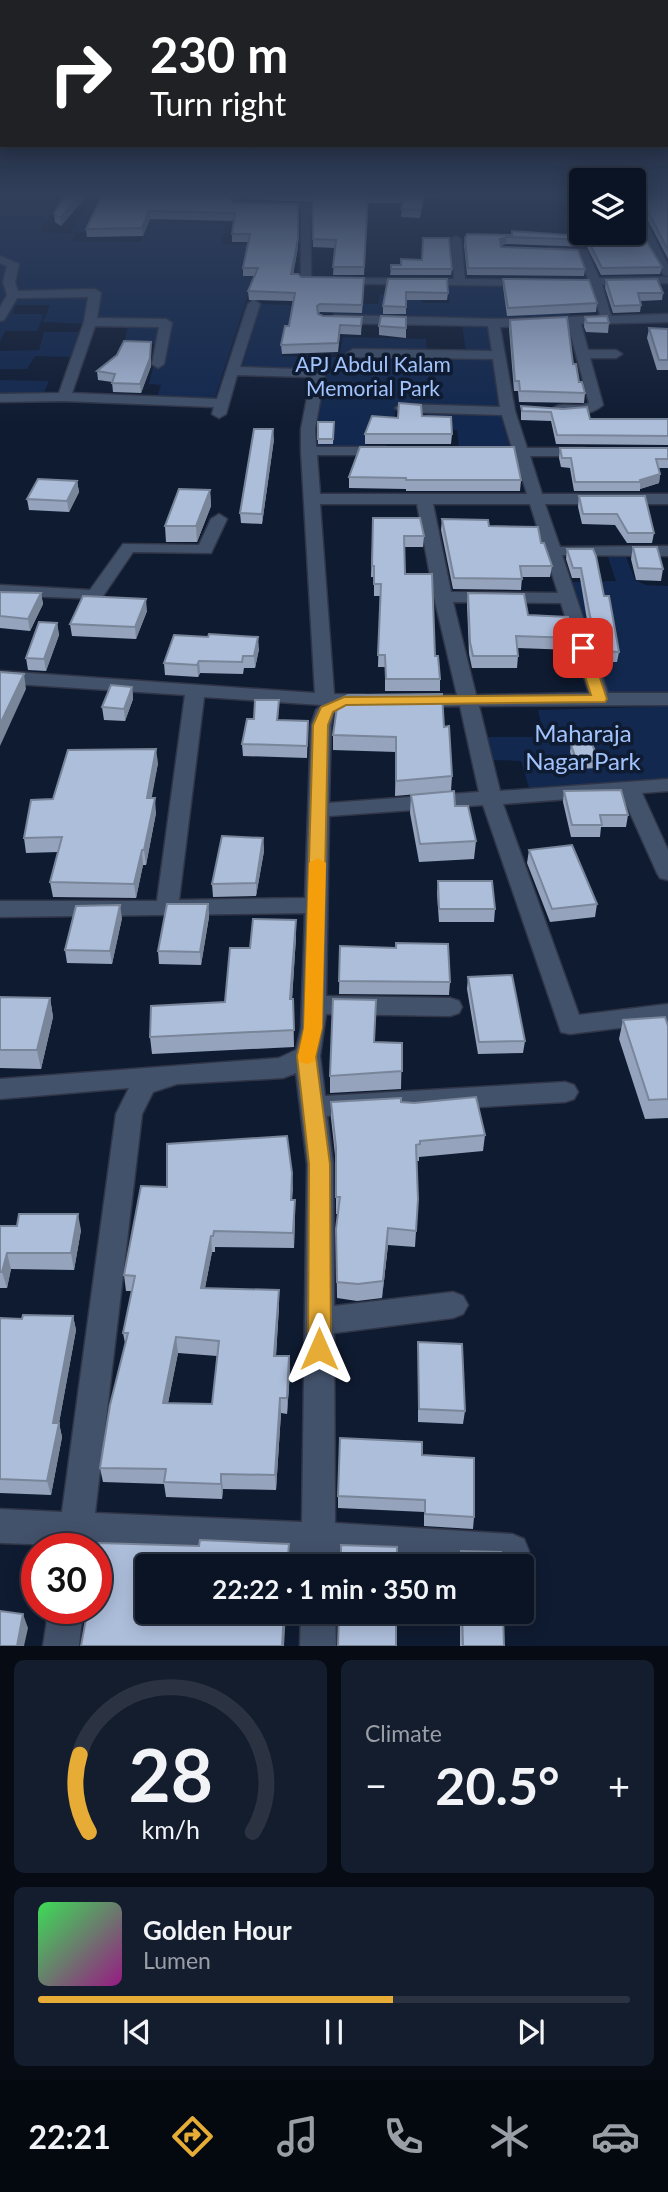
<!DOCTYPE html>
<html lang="en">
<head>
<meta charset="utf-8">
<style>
	body { margin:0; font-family:Lato,sans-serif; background:#141d2d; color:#f1f3f6; height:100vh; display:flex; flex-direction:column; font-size:26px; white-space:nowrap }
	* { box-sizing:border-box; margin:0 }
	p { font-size:23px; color:#9a9ea7 }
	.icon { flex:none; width:38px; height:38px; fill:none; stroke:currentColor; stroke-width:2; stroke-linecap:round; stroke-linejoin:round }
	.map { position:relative; height:1646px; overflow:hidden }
	.details { display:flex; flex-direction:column; gap:14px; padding:14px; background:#060b14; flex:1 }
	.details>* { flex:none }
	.hud { position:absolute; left:0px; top:0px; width:668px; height:147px; box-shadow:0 4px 18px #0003,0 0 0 2px #2b3342; background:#202124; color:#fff; overflow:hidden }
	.tools { position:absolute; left:569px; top:168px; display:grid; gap:14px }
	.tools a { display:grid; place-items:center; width:77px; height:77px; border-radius:7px; background:#0b1425; box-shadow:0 4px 18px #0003,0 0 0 2px #2b3342; font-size:35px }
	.speed { position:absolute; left:21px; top:1533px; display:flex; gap:14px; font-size:35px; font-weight:700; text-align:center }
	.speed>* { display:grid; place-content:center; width:91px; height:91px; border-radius:50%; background:#0b1425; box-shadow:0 4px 18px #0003,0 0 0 2px #2b3342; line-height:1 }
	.speed .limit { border:10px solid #d22; background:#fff; color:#111 }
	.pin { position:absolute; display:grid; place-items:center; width:60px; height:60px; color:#fff; margin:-30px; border-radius:14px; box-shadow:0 4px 10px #0006 }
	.me { position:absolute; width:77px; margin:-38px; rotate:0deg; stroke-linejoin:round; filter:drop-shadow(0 0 5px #0008) }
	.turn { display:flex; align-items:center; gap:24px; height:147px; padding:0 35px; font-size:32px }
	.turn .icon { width:91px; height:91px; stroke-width:2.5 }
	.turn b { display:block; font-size:49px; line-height:60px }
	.big { font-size:52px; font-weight:700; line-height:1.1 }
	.details .card { flex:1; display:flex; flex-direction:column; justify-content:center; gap:10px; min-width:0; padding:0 24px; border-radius:10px; background:#141d2d }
	.details .dial { align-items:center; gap:0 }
	.dial svg { height:182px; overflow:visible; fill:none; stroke:#2b3342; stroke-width:7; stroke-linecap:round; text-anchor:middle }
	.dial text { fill:#f1f3f6; stroke:none }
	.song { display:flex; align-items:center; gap:21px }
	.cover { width:84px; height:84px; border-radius:10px; background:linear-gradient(135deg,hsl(130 70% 55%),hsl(310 70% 35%)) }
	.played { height:7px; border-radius:4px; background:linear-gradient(90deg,#e6ac36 60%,#2b3342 60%) }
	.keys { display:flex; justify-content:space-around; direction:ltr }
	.heat { display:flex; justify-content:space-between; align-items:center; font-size:38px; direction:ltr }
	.details .tiles { flex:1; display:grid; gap:14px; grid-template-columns:1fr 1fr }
	.card:last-child { grid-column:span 2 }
	.trip { position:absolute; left:135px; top:1554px; width:399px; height:70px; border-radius:7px; background:#0b1425; box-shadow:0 4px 18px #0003,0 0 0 2px #2b3342; font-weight:700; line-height:70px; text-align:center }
	.menu { display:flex; height:112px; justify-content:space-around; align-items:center; background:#04080f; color:#9a9ea7 }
	.menu .icon { width:49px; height:49px }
	.menu .active { color:#e6ac36 }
	.menu b { font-size:32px; color:#f1f3f6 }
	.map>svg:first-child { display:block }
	.green { fill:#12284e }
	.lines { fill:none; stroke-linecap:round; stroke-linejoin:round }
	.minor-casing { stroke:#303648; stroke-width:3 }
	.minor { fill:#43526b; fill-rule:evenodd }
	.wall { fill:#95a3bc; fill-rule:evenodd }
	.shaded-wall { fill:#798599 }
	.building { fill:#adbedb; stroke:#798599; stroke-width:2; fill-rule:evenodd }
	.route { fill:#e6ac36; stroke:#967023; stroke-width:2 }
	.slow { fill:#f59e0b }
	.labels { text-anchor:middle; stroke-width:7; stroke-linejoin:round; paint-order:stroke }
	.far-park-label { font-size:21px; fill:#a2c3fc; stroke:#0f1b31 }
	.park-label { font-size:24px; fill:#a2c3fc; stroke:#0f1b31 }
</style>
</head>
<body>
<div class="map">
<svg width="668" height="1646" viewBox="0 0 668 1646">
	<rect width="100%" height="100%" fill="#0f1b31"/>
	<path class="green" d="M0,193H70L35,194L28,203L57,205L40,232L76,234L72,241L141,242L144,233H116L118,227H149L150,220L111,219L103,233L70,232L89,203L164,205L157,222L226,224L221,244L248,245L244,277L300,279L249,292L215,398L157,397L161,385L149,384L159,344H124L128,326L43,322L50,305H15L13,314H44L37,331H5L0,342Z
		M416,284H521L564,298L572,320L489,323L515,447L459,448L457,430L427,429V411H395L394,428L365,429L366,448H316L315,424L322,371L242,367L261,304L293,305L282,356L339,357L343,337L426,339L427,353H466L462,323L332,320L335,303L378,304L380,294L421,295L422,303H450L448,293H417Z
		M44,332H80L72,357L35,356L27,369H0V351L39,350Z
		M0,380L49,381L43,395H0Z
		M607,554H625L635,580L646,585L668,586V694L604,695L569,582L616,581Z
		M668,706V780L530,791L521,761L492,760L486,737H544L538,710Z"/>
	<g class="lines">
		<defs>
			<path id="minor" d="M233,193H243L242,202L310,204L311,278L454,279L451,239L456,236L461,239L465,279L532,280L538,283L532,286L301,283V209L237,208L232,205Z
				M634,205L639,208L668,265V276L664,275C651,256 632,229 634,205Z
				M552,248L587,250L599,278L668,277V283L602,285L611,316L668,314V322L581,324L588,350H616L622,354L616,358H590L603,405C591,416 565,419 552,409C562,400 577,409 589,403L568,324L500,327L515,411L527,448H585L592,452L585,456H530L542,494H668V504H545L560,547L668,546V556L562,555L608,693H668V705L479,706L500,791L668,779V791L642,793L668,850V880L660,878L657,873L622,795L503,804L579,1015L668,1004V1022L570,1034L561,1032L483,805L329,816L326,996L450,998L459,1001L462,1007L459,1013L450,1016L326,1014L320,1056L325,1096L565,1082L574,1085L578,1092L574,1099L565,1102L327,1116L333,1164L334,1306L453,1292L463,1296L468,1305L463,1314L453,1318L334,1333L335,1523L512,1534L524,1539L529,1551L524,1563L516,1566H486L335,1557V1566H301V1555L91,1546V1549H57L58,1545L0,1543V1509L62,1512L116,1114L129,1088L0,1099V1079L279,1058L296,1050L301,1028L305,913L0,917V901H157L185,695L0,683V671L315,693L301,451V429L311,377L237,375L226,414L219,418L212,414L214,407L64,401L0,402V394L59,393L84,322L88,297L17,298L4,320L0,321V307L7,295L3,282L7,266L0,263V256L19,264L15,282L18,291L95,289L101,293L97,318L166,319L172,323L164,364L158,368L152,364L159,327L95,326L72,393L217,399L248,304L254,300L260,304L240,367L323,370L325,373L315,429L316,447H386L393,451L386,455H317L320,494H527L515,456L504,455L502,452L512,448L502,415L402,412L395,408L402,404L500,407L493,359L353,357L347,353L353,349L492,351L488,326L335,323L329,319L335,315L496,319L598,316L600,314L590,285L575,282L588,279L579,255L548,253V249ZM320,504H417L434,597L457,695H415L406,701L415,707L460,706L479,792L329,803L331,725L334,713L347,707L372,705L374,701L365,695L334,694ZM433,504H530L558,593L451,592ZM453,602L561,603L589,693L476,695ZM204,697L322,705L316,710L311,725L305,898L179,900ZM296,1073L307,1164L302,1522L95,1513L142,1114L153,1092L177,1084L283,1078Z
				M219,514L227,519L211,553L133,552L101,599L0,595V585L90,590L123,544L199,545L211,519Z
				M49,1608H83L79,1646H43Z
				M301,1612H335L336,1646H300Z"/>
		</defs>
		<use href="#minor" class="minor-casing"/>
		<use href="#minor" class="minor"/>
	</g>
	<path class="wall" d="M66,193H89L61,226L55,222L54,214Z
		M103,193L230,198L298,247L293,274L301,277L364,278L362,313L320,312L318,314L323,316L362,317L361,335L340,334L338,352L282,354L281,345L289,326L293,301L249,300L248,291L254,276H243V268L248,242H232V234L234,221L150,219L143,236L87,237L86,229Z
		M245,193H486V195L441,194V197H424L420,218L401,217L403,203H368L364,275H333L335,248L313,247L312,202L245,199Z
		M634,193H668V259L641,207L634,202Z
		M638,227L662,267L660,274L601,275L587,247L506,244L501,246L585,269L584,276L467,275L464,245L465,238L596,237L595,233H634Z
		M422,260L452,269L451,275H390L391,269Z
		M388,279L448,293L447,300H406V314H383V306Z
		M503,279L597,303L596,312L507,316L503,287Z
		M606,280L663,293L662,300L640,301L641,305L640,312L613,313L605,288Z
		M406,317V338L379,335V326Z
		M585,317L609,323L608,333L586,332L584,327Z
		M510,320L573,364L579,382L585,393L584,403L519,402L518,391H514L509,329Z
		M649,328L668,329V370H657L647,338Z
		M151,342V366L141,393L113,392L112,382L98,380L97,371Z
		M521,406L590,419H668V445L556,444L551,421L521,420Z
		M422,416L452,434L451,444H365V434L398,418Z
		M318,422H334L333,444H318Z
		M274,439L262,524L241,523L240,513Z
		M560,448H668V468H659L660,474L659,483L640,489V491H574L570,468L561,467L559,458Z
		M349,477L521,480L520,491H406V489L349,488Z
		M77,481L79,492L69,512L29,510L27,499Z
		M210,490L211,506L197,542H166L165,526Z
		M579,496L654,533L652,543H627L615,525L582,524L578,507Z
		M373,518L424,536L423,547H405V574L435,656L440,679V691H385V667H378L380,596H374V577H371Z
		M442,519L489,526L541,543L552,566L550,577H522L521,590L453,589L441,530Z
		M633,547L663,569L661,581L636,580L631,559Z
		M567,549L604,596L619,652L617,662H600L588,626L580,578H572L566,559Z
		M0,592L41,593L43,604L30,631L0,628Z
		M468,593L528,615L574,638L573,650L517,648L518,656L517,668H472L469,654L467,605Z
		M147,611L136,639L72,636L70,624Z
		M57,623L59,635L46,671L28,670L26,658Z
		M259,649L255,668H244L243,674L200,673L198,677L165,675L164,663Z
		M132,687L133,699L125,721L104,720L102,707Z
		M279,700L278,720L308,721L307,758L243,756L242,744L254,719Z
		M444,727L452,776L451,791L395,796L396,752L333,750V735Z
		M571,745L599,761L598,768L576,769L570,752Z
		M158,763L151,798L156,813L146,865H143L136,898L53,897L50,882L58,852L26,853L24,838L53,799Z
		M564,791L628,815L626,827H601L600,837H571L563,802Z
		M411,795L455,806L476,841L474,859L419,862L410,813Z
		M263,838L264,851L256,896L213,897L212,884Z
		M529,850L597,904L595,917L550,922L527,863Z
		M438,881L495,909L494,922H439L437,893Z
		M208,904L209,917L201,965L159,964L158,951Z
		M122,918L112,964L67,963L65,950Z
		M296,937L292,999H293L294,1047L152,1054L150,1037L225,1002L250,948Z
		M340,946L396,948L450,982L449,995L339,994Z
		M468,977L525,1041L523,1053L478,1054L467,989Z
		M0,997L50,998L53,1017L41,1069L0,1068Z
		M623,1020L668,1026V1118L645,1119L619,1039Z
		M402,1043L401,1089L330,1093V1076Z
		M331,1102H401L485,1135L483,1151L419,1157V1161H417L418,1199L415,1247L388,1245L382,1298L357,1301L337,1298L336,1229L338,1214H336V1164L331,1118Z
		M292,1173V1200L295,1216L294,1248L215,1247V1252H212L205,1288L279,1290V1306L276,1356H289L290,1372L287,1414L281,1413L276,1490L223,1489L222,1499L166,1497L164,1484L103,1482L100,1468L125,1343L123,1333L132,1291H126L124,1275L167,1187ZM178,1353L217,1356L212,1404L168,1403Z
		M0,1226L81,1230L74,1270L11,1269L7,1288H0Z
		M73,1316L76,1330L59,1423L62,1437L51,1495L0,1493V1318L22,1319Z
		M418,1342L465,1411L463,1424L418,1422Z
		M422,1455L474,1517L473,1529L424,1526V1512L338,1508V1496Z
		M460,1612H503L504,1646H460Z"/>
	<path class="shaded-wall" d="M82,193H89L61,226L60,218Z
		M149,211L150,219L143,236L142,228Z
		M298,212V247L292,282L291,274Z
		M507,237L506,244L500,246V239Z
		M151,342V366L141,393L140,384Z
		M273,429L274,439L262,524V514Z
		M660,474L659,483L640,489V480Z
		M77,481L79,492L69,512L67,501Z
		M210,490L211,506L197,542L196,526Z
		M41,593L43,604L30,631L28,619Z
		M146,599L147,611L136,639L135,627Z
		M57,623L59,635L46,671L44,659Z
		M258,637L259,649L255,668L254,656Z
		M199,661L200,673L198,677L197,665Z
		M24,674L26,689L0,746V724Z
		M132,687L133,699L125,721L124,709Z
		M156,749L158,763L149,813L147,798Z
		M155,798L156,813L146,865L144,850Z
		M263,838L264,851L256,896V883Z
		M142,850L143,865L136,898L134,884Z
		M208,904L209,917L201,965L200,952Z
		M120,905L122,918L112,964L110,951Z
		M296,920V937L291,1016L290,999Z
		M50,998L53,1017L41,1069L37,1050Z
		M292,1173L293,1189L291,1215V1200Z
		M295,1200V1216L294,1248L293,1233Z
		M78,1214L81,1230L74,1270L71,1253Z
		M388,1228V1245L382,1298L383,1281Z
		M211,1236L212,1252L202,1303L201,1288Z
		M7,1253L11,1269L7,1288L2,1272Z
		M279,1290V1306L275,1371L274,1356Z
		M73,1316L76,1330L59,1423L62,1437L51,1495L47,1481L53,1423Z
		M176,1337L178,1353L165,1418L163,1403Z
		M289,1356L290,1372L287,1414V1398Z
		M280,1398L281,1413L276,1490L275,1475Z
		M221,1474L223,1489L222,1499L221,1484Z
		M284,1612H286L284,1646H282Z
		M23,1614L28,1628L24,1646H17Z"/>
	<path class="building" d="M66,193H82L60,218L54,214Z
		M103,193H230L229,197L235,203L298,204V239L291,274H298L301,277L364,278L362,305L320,304L317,306L318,314L323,316L362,317L361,326L340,325L338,343L281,345L285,326H289L295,293L248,291L258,268H243L250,234H232L235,213L149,211L142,228L86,229Z
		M261,193H424L421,210L401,209L404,196H368L364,267H333L336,240L313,239L312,195Z
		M634,193H668V250L642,200L634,196V201Z
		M634,211L638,227L662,267L602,268L588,240L507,237L500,239L501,247L578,250L585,269L468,268L465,238L467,234L512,235V231L598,237V233H634Z
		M423,238H449L452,269H391V265H401V259L422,260Z
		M388,279H447L448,293L406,292V307L383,306Z
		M503,279L589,280L597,303L508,308Z
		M657,279L663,293H638L641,305L614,306L606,280Z
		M381,316L406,317V328L379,326Z
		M607,316L609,323H587L585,317Z
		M567,317L573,364H576L579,382H582L585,393L520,391L519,381H515L510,320Z
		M649,328L668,329V360H659Z
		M124,341L151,342L150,358L140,384L112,383L115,374L97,371L117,355Z
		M399,403L421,405L422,416L451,417L452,434H365L372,416L398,418Z
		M521,406L563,409L587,407L590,419H668V436L557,435L551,412L522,411Z
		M318,422H334L333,439H318Z
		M254,429H273L262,514L240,513Z
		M360,447H514L521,480H406V478L349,477Z
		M560,448H668V459H656L660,474L640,480L641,482H575L571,458H562Z
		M38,479L77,481L67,501L27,499Z
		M179,489L210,490L196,526H165Z
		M579,496H645L654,533H628L617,514H583Z
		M373,518H420L424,536H404L405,574H432L435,656H438L440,679H386L385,655H378L381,584H374V566H372Z
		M442,519L488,520L489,526L538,527L541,543H544L552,566H520L522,579L454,578Z
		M633,547H657L663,569L638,568Z
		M567,549H593L596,556L604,596H609L619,652L602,651L590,616L581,568H573Z
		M0,592L41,593L28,619L0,616Z
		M468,593L524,594L528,615L568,617L574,638L516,636L518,656H473L470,642Z
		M83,596L146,599L135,627L70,624Z
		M39,622L57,623L44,659L26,658Z
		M209,634L258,637L254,656H243L242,662L199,661L197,665L164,663L174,635L208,637Z
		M0,672L24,674L0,724Z
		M111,685L132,687L124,709L102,707Z
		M442,694L444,727L449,726L452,776L396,781V737L333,735L338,700L348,695Z
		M255,700H279L277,720L308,721L307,746L242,744L247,719H254Z
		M592,744L599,761L577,762L571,745Z
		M156,749L147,798H155L144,850H142L134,884L50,882L62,837L24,838L31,800L53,799L68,750Z
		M621,790L628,815H600L602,825H572L564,791Z
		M454,791L455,806H468L476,841L420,844L411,795Z
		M222,836L263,838L256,883L212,884Z
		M572,845L597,904L552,909L529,850Z
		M438,881H492L495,909H439Z
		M167,904H208L200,952L158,951Z
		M120,905L110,951L65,950L76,906Z
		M253,919L296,920L290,999H293L294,1030L150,1037L151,1006L225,1002L230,948H250Z
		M396,943L448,944L450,982L339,981L340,946L396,948Z
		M512,975L525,1041L479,1042L468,977Z
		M0,997L50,998L37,1050H0Z
		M333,999L376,1000L374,1042L402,1043V1071L330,1076Z
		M665,1017L668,1026V1099L649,1100L623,1020Z
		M476,1097L485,1135L420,1141V1144L416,1145L418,1199L416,1231L388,1228L383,1281L358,1284L337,1282L336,1229L340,1197H336V1147L331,1102L401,1098V1102L414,1103Z
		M287,1136L292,1173L291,1200H295L293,1233L214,1231L213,1236H211L201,1288L279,1290L274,1356H289L287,1398H280L275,1475L221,1474V1484L164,1482L166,1469L100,1468L110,1405L128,1333H123L135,1276L124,1275L141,1186L167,1187V1144ZM176,1337L219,1341L212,1404L163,1403Z
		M19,1214H78L71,1253H7L2,1272H0V1226H17Z
		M23,1315L73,1316L53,1423H59L47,1481L0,1479V1318L22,1319Z
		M418,1342L462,1344L465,1411L419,1409Z
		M340,1438L422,1442V1455L474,1458V1517L425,1514V1500L338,1496Z
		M200,1540L289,1544L287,1566H147V1612H284L282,1646H81L88,1608H96V1559L99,1543L199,1546Z
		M341,1545L397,1547V1566H341Z
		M461,1551L501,1552L502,1566H462Z
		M0,1611L23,1614L17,1646H0Z
		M339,1612H396V1646H338Z
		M462,1612H503L504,1646H463Z"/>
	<linearGradient id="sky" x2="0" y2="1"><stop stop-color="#080f1b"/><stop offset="0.46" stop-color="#313f5a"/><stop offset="1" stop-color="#313f5a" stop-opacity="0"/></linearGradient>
	<rect width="668" height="423" fill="url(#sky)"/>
	<path class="route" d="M583,644L590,648L607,699L605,702L346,705L333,712L328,725L322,1028L316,1056L330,1164L331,1349L327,1356L319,1359L311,1356L308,1349L309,1164L297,1056L304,1028L313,725L321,707L344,697L591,695L576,648Z"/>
	<path class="slow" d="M318,858L326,863L322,1028L314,1062L307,1064L300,1062L298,1057L304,1028L309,863Z"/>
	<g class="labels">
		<g class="far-park-label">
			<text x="373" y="372">APJ Abdul Kalam<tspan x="373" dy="24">Memorial Park</tspan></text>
		</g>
		<g class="park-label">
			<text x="583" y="742">Maharaja<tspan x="583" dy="28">Nagar Park</tspan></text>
		</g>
	</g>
</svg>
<div class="tools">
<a><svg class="icon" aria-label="layers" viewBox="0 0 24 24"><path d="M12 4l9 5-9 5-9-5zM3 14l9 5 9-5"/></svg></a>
</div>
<div class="speed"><div class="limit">30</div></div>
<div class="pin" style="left:583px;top:648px;background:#d93025"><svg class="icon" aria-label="arrive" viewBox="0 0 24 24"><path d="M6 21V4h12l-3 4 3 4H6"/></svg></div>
<svg class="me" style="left:319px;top:1349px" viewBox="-20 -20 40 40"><path d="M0-17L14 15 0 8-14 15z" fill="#e6ac36" stroke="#fff" stroke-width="4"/></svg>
<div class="trip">22:22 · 1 min · 350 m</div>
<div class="hud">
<div class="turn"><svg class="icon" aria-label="right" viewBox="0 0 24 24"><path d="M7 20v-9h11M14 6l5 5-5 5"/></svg><div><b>230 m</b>Turn right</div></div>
</div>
</div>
<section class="details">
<div class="tiles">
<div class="card dial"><svg viewBox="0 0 100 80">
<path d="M14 69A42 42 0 1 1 86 69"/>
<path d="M14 69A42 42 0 0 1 10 35" stroke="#e6ac36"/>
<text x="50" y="56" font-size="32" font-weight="700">28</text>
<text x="50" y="72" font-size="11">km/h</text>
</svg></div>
<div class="card"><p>Climate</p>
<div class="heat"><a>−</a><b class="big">20.5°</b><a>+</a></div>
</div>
<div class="card">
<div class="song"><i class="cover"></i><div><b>Golden Hour</b><p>Lumen</p></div></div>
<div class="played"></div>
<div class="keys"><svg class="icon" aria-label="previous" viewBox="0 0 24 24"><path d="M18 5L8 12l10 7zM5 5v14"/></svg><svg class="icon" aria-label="pause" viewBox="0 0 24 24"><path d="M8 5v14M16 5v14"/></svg><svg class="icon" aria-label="next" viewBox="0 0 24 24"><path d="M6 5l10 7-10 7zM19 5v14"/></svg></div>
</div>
</div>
</section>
<nav class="menu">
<b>22:21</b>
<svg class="icon active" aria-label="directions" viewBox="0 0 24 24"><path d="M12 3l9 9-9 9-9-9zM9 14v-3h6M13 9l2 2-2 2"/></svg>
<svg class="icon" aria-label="music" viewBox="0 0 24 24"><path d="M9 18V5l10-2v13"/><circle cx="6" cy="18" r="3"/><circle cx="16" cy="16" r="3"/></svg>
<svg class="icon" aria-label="phone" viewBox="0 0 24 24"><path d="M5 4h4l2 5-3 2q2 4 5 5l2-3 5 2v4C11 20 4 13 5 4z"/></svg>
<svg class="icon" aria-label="climate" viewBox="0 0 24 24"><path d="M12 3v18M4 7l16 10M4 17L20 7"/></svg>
<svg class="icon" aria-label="car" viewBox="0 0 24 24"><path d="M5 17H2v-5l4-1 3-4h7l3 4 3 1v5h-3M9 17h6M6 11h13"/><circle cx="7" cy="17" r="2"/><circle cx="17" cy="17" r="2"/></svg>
</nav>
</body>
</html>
